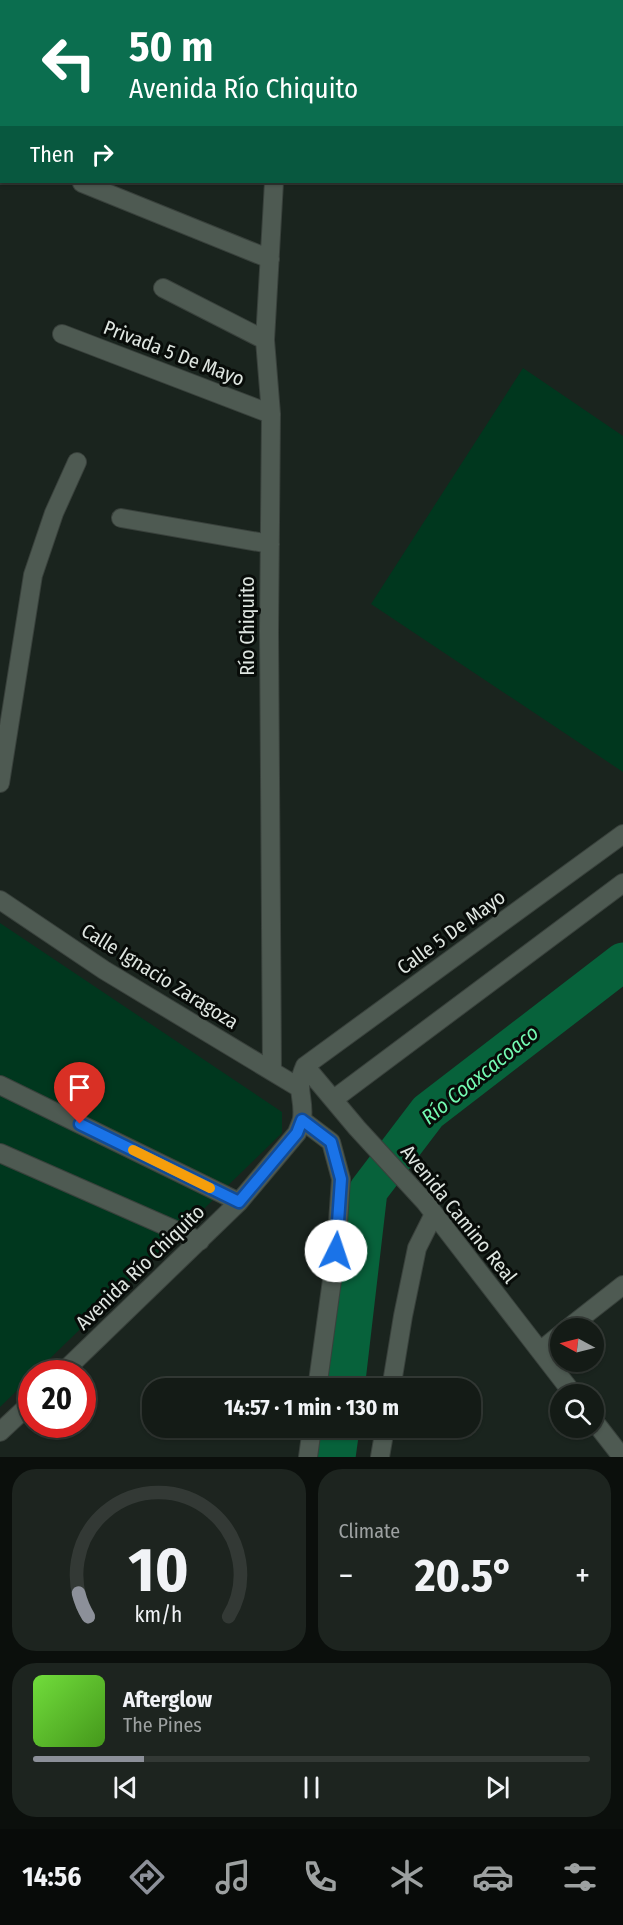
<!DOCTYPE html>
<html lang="en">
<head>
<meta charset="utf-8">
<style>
	body { margin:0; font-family:"Fira Sans Condensed",sans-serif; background:#1d241f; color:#f1f3f6; height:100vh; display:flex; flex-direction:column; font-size:22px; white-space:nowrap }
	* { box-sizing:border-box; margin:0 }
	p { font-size:20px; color:#9da1a1 }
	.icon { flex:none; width:33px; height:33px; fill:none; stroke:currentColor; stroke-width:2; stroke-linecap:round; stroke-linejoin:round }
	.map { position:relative; height:1457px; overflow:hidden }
	.panel { display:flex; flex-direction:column; gap:12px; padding:12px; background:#0b0f0c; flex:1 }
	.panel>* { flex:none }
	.hud { position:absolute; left:0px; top:0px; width:624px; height:183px; box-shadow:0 2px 4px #0004,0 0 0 2px #333935; background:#0b6e4f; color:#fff; overflow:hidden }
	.needle { width:39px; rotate:277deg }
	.buttons { position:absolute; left:550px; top:1318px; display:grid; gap:12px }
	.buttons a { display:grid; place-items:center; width:54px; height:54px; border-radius:50%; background:#141b16; box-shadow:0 2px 4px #0004,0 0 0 2px #333935; font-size:30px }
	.speed { position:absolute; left:18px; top:1360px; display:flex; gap:12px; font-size:30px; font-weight:700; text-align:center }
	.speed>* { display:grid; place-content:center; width:78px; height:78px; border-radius:50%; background:#141b16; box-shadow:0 2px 4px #0004,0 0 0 2px #333935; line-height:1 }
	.speed .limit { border:9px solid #d22; background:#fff; color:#111 }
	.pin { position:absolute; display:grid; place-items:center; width:51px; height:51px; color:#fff; margin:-62px -26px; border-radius:50% 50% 50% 0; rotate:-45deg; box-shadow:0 0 6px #0007 }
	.pin .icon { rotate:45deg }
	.me { position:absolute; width:66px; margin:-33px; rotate:4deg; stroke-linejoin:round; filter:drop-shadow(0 0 4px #0008) }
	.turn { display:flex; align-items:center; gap:21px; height:126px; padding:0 30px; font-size:27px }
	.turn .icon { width:78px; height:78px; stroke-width:2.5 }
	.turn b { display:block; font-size:42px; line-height:51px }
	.then { display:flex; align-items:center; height:57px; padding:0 30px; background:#0003; gap:12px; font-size:22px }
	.big { font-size:45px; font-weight:700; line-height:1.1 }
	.panel .card { flex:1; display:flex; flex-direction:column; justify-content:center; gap:9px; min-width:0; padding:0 21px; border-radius:24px; background:#1d241f }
	.panel .dial { align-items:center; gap:0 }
	.dial svg { height:156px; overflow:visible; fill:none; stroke:#333935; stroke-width:7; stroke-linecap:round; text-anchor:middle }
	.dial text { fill:#f1f3f6; stroke:none }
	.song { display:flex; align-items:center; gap:18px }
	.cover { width:72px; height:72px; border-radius:9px; background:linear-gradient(135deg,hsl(100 70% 55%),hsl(100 70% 35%)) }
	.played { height:6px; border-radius:3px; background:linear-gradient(90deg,#8c9099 20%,#333935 20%) }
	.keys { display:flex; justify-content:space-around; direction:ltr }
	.heat { display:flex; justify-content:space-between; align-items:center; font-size:33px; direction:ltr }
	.panel .tiles { flex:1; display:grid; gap:12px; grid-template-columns:1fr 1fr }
	.card:last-child { grid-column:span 2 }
	.trip { position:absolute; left:142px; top:1378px; width:339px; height:60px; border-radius:24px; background:#141b16; box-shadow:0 2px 4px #0004,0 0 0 2px #333935; font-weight:700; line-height:60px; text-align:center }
	.menu { display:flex; height:96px; justify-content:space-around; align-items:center; background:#080b09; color:#9da1a1 }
	.menu .icon { width:42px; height:42px }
	.menu .active { color:#8c9099 }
	.menu b { font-size:27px; color:#f1f3f6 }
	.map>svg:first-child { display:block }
	.green { fill:#00371e }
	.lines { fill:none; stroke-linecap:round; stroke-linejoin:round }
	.river { stroke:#07623b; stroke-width:39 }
	.minor-casing { stroke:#39413c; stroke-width:20 }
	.minor { stroke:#4e5a52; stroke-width:18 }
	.route-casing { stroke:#114b97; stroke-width:15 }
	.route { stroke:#1a73e8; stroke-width:10 }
	.slow { stroke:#f59e0b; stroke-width:10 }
	.labels { text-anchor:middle; stroke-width:6; stroke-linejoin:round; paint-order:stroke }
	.street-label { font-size:20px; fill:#dfe6e1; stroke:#080c09 }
	.water-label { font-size:21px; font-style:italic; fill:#73f9b1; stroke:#080c09 }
</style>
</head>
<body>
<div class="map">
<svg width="623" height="1457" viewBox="0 0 623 1457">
	<rect width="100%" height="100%" fill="#1a241e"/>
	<path class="green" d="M523,368L623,436V772L371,604Z
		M0,923L282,1112V1133L34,1374H32L31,1377L0,1407Z"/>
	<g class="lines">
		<path class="river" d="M345,1389L368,1191L428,1112L623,962
			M336,1457L340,1428"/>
		<defs>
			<path id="minor" d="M351,2V0
				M545,2L546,0
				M622,92H623
				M82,183L270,259
				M163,288L265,340
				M62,334L271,414
				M121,518L270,544
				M0,783L33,575L54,513L77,462
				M0,900L104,970L298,1087
				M305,1066L357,1128L425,1202L574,1395
				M272,1070L269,631L271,414L265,340L274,182
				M0,1085L239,1202
				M334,1099L623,883
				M302,1120L331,1142L341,1179L336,1251L317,1389
				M0,1153L200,1241
				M567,1329L623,1285
				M540,1351L561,1334
				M61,1374L239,1202L297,1133C298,1129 301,1124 302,1119C305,1097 294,1090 305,1066L623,834
				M391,1389L403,1316L417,1248L434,1214
				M594,1421L622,1457
				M0,1432L32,1402
				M308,1457L312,1428
				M380,1457L385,1428"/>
		</defs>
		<use href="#minor" class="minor-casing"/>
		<use href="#minor" class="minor"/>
	</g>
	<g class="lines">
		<defs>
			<path id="route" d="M80,1124L239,1202L297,1133L302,1120L331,1142L341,1179L336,1251"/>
		</defs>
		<use href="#route" class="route-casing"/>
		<use href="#route" class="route"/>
		<path class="slow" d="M133,1150L210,1188"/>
	</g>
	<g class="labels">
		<g class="street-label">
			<text transform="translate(174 353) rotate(21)" y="7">Privada 5 De Mayo</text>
			<text transform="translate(247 626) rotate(-90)" y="7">Río Chiquito</text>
			<text transform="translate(451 932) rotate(-36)" y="7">Calle 5 De Mayo</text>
			<text transform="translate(160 976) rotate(32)" y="7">Calle Ignacio Zaragoza</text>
			<text transform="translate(459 1214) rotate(51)" y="7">Avenida Camino Real</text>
			<text transform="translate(140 1267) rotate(-44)" y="7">Avenida Río Chiquito</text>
		</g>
		<g class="water-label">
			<text transform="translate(480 1075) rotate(-39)" y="7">Río Coaxcacoaco</text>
		</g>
	</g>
</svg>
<div class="buttons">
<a><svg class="needle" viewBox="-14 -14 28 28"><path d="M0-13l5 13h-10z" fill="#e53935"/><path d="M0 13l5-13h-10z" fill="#9da1a1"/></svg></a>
<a><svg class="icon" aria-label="search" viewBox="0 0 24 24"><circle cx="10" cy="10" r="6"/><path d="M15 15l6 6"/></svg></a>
</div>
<div class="speed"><div class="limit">20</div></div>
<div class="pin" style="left:80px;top:1124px;background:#d93025"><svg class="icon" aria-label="arrive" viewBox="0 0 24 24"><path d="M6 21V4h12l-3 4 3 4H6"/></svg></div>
<svg class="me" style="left:336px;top:1251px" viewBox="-20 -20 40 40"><circle r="19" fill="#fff"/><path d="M0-13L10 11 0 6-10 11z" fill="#1a73e8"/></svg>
<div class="trip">14:57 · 1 min · 130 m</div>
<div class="hud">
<div class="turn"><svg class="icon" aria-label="left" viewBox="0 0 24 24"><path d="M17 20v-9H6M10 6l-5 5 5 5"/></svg><div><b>50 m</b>Avenida Río Chiquito</div></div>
<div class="then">Then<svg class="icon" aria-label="right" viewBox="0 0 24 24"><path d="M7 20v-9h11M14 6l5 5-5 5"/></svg></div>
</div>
</div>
<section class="panel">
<div class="tiles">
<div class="card dial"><svg viewBox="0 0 100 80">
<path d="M14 69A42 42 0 1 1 86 69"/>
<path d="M14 69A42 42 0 0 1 9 57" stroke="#8c9099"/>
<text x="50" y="56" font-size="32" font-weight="700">10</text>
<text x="50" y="72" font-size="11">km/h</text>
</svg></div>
<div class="card"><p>Climate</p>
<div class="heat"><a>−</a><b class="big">20.5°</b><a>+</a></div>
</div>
<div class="card">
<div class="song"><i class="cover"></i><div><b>Afterglow</b><p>The Pines</p></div></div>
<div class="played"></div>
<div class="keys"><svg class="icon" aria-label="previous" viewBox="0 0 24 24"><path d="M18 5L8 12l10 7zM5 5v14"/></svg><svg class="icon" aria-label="pause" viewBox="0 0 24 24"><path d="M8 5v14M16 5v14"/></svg><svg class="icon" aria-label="next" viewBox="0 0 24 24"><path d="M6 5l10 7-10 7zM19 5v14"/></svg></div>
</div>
</div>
</section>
<nav class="menu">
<b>14:56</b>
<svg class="icon active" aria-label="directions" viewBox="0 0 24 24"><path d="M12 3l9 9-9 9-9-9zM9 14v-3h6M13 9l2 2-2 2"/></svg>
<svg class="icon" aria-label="music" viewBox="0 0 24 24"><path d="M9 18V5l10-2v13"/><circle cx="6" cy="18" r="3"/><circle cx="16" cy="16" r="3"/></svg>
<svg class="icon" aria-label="phone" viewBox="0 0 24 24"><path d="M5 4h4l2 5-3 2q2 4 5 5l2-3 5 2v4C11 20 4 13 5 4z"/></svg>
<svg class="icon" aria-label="climate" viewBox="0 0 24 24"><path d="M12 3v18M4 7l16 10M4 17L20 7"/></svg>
<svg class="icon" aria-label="car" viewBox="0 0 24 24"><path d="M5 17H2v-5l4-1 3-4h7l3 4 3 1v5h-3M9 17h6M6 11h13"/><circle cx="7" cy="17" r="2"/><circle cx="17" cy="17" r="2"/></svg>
<svg class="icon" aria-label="filters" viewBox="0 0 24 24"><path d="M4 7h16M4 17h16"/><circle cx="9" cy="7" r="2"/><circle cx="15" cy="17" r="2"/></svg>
</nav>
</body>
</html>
